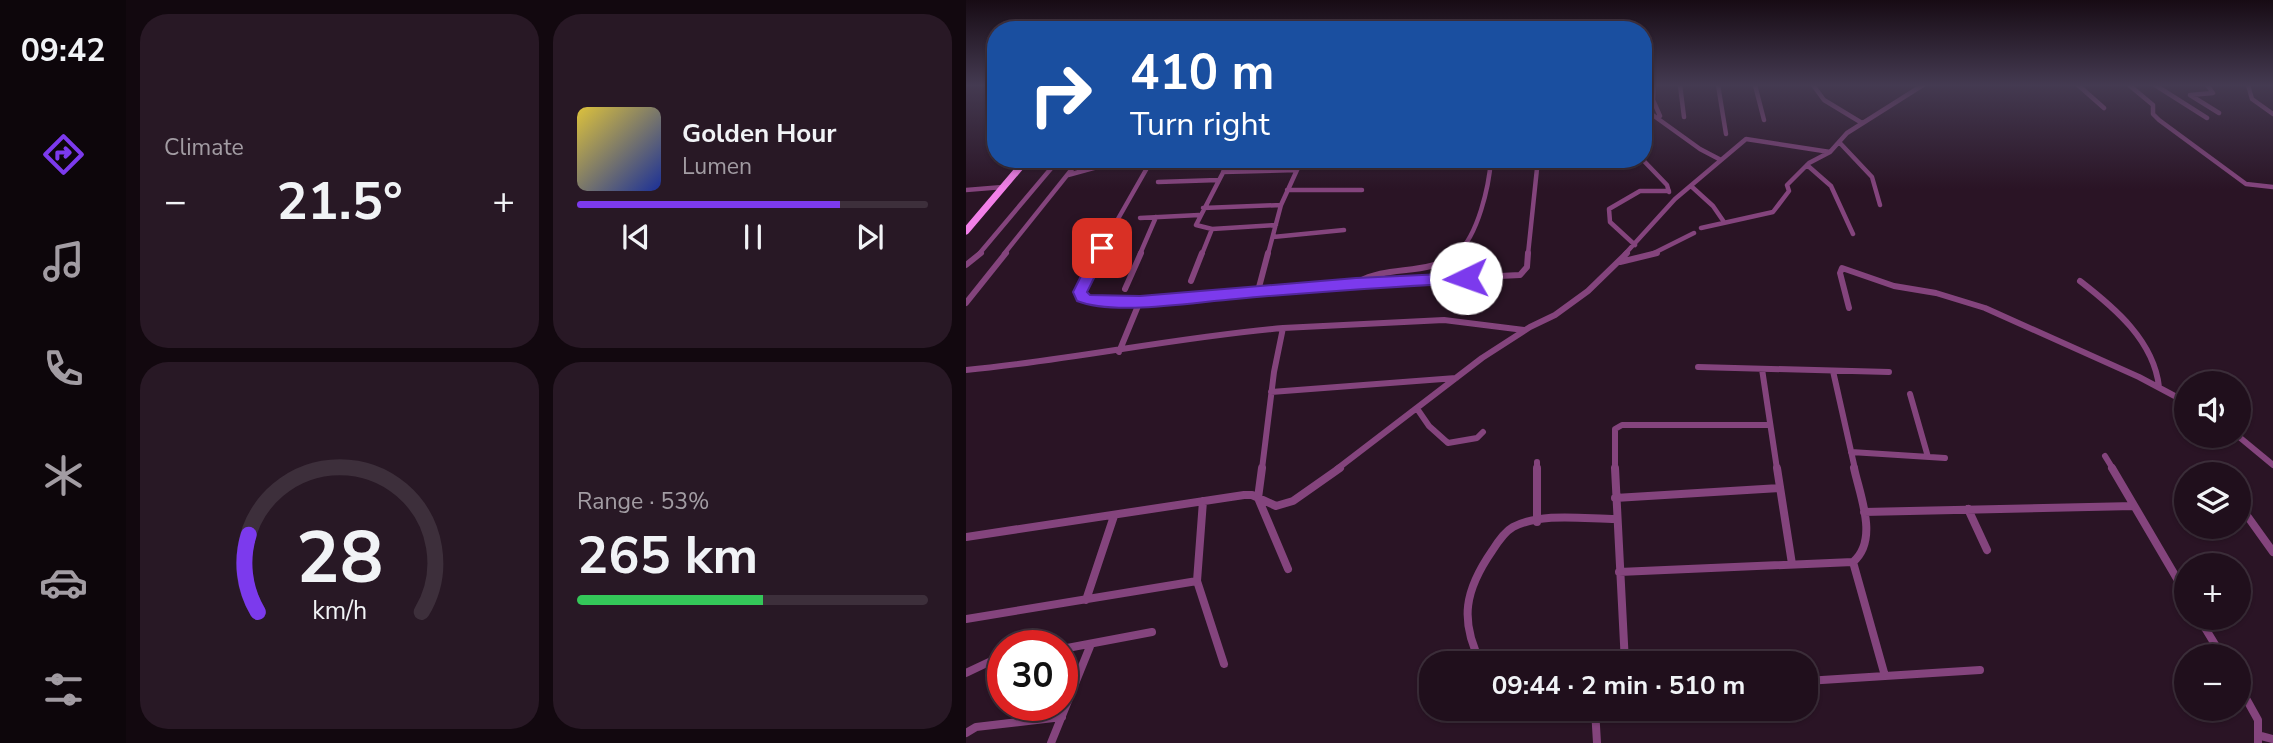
<!DOCTYPE html>
<html lang="en">
<head>
<meta charset="utf-8">
<style>
	body { margin:0; font-family:"Nunito Sans",sans-serif; background:#281825; color:#f1f3f6; height:100vh; display:flex; flex-direction:column; font-size:26px; white-space:nowrap }
	* { box-sizing:border-box; margin:0 }
	p { font-size:23px; color:#a29ca3 }
	.icon { flex:none; width:38px; height:38px; fill:none; stroke:currentColor; stroke-width:2; stroke-linecap:round; stroke-linejoin:round }
	.map { position:relative; flex:1; overflow:hidden }
	.panel { display:flex; flex-direction:column; gap:14px; padding:14px; background:#12080f; width:840px }
	.panel>* { flex:none }
	.top-card { position:absolute; left:21px; top:21px; width:665px; height:147px; border-radius:28px; box-shadow:0 2px 5px #0004,0 0 0 2px #3d2f3b; background:#1a4fa0; color:#fff; overflow:hidden }
	.buttons { position:absolute; left:1208px; top:371px; display:grid; gap:14px }
	.buttons a { display:grid; place-items:center; width:77px; height:77px; border-radius:50%; background:#200f1c; box-shadow:0 2px 5px #0004,0 0 0 2px #3d2f3b; font-size:35px }
	.speed { position:absolute; left:21px; top:630px; display:flex; gap:14px; font-size:35px; font-weight:700; text-align:center }
	.speed>* { display:grid; place-content:center; width:91px; height:91px; border-radius:50%; background:#200f1c; box-shadow:0 2px 5px #0004,0 0 0 2px #3d2f3b; line-height:1 }
	.speed .limit { border:10px solid #d22; background:#fff; color:#111 }
	.pin { position:absolute; display:grid; place-items:center; width:60px; height:60px; color:#fff; margin:-30px; border-radius:14px; box-shadow:0 4px 10px #0006 }
	.me { position:absolute; width:77px; margin:-38px; rotate:267deg; stroke-linejoin:round; filter:drop-shadow(0 0 5px #0008) }
	.turn { display:flex; align-items:center; gap:24px; height:147px; padding:0 28px; font-size:32px }
	.turn .icon { width:91px; height:91px; stroke-width:2.5 }
	.turn b { display:block; font-size:49px; line-height:60px }
	.big { font-size:52px; font-weight:700; line-height:1.1 }
	.panel .card { flex:1; display:flex; flex-direction:column; justify-content:center; gap:10px; min-width:0; padding:0 24px; border-radius:28px; background:#281825 }
	.panel .dial { align-items:center; gap:0 }
	.dial svg { height:182px; overflow:visible; fill:none; stroke:#3d2f3b; stroke-width:7; stroke-linecap:round; text-anchor:middle }
	.dial text { fill:#f1f3f6; stroke:none }
	.song { display:flex; align-items:center; gap:21px }
	.cover { width:84px; height:84px; border-radius:10px; background:linear-gradient(135deg,hsl(50 70% 55%),hsl(230 70% 35%)) }
	.played { height:7px; border-radius:4px; background:linear-gradient(90deg,#7c3aed 75%,#3d2f3b 75%) }
	.keys { display:flex; justify-content:space-around; direction:ltr }
	.heat { display:flex; justify-content:space-between; align-items:center; font-size:38px; direction:ltr }
	.charge { height:10px; border-radius:5px; background:linear-gradient(90deg,#34c759 53%,#3d2f3b 0) }
	.panel .tiles { flex:1; display:grid; gap:14px; grid-template-columns:repeat(2,1fr) }
	.trip { position:absolute; left:453px; top:651px; width:399px; height:70px; border-radius:28px; background:#200f1c; box-shadow:0 2px 5px #0004,0 0 0 2px #3d2f3b; font-weight:700; line-height:70px; text-align:center }
	main { display:flex; flex:1; min-height:0 }
	.dock { display:flex; flex-direction:column; width:126px; justify-content:space-around; align-items:center; background:#0d060b; color:#a29ca3 }
	.dock .icon { width:49px; height:49px }
	.dock .selected { color:#7c3aed }
	.dock b { font-size:32px; color:#f1f3f6 }
	.map>svg:first-child { display:block }
	.lines { fill:none; stroke-linecap:round; stroke-linejoin:round }
	.street-far2 { stroke:#84447d; stroke-width:4.5 }
	.street-far1 { stroke:#84447d; stroke-width:6 }
	.street { stroke:#84447d; stroke-width:8 }
	.secondary { stroke:#f280e8; stroke-width:7 }
	.route { fill:#7c3aed; stroke:#51269a; stroke-width:2 }
</style>
</head>
<body>
<main>
<nav class="dock">
<b>09:42</b>
<svg class="icon selected" aria-label="directions" viewBox="0 0 24 24"><path d="M12 3l9 9-9 9-9-9zM9 14v-3h6M13 9l2 2-2 2"/></svg>
<svg class="icon" aria-label="music" viewBox="0 0 24 24"><path d="M9 18V5l10-2v13"/><circle cx="6" cy="18" r="3"/><circle cx="16" cy="16" r="3"/></svg>
<svg class="icon" aria-label="phone" viewBox="0 0 24 24"><path d="M5 4h4l2 5-3 2q2 4 5 5l2-3 5 2v4C11 20 4 13 5 4z"/></svg>
<svg class="icon" aria-label="climate" viewBox="0 0 24 24"><path d="M12 3v18M4 7l16 10M4 17L20 7"/></svg>
<svg class="icon" aria-label="car" viewBox="0 0 24 24"><path d="M5 17H2v-5l4-1 3-4h7l3 4 3 1v5h-3M9 17h6M6 11h13"/><circle cx="7" cy="17" r="2"/><circle cx="17" cy="17" r="2"/></svg>
<svg class="icon" aria-label="filters" viewBox="0 0 24 24"><path d="M4 7h16M4 17h16"/><circle cx="9" cy="7" r="2"/><circle cx="15" cy="17" r="2"/></svg>
</nav>
<section class="panel">
<div class="tiles">
<div class="card"><p>Climate</p>
<div class="heat"><a>−</a><b class="big">21.5°</b><a>+</a></div>
</div>
<div class="card">
<div class="song"><i class="cover"></i><div><b>Golden Hour</b><p>Lumen</p></div></div>
<div class="played"></div>
<div class="keys"><svg class="icon" aria-label="previous" viewBox="0 0 24 24"><path d="M18 5L8 12l10 7zM5 5v14"/></svg><svg class="icon" aria-label="pause" viewBox="0 0 24 24"><path d="M8 5v14M16 5v14"/></svg><svg class="icon" aria-label="next" viewBox="0 0 24 24"><path d="M6 5l10 7-10 7zM19 5v14"/></svg></div>
</div>
<div class="card dial"><svg viewBox="0 0 100 80">
<path d="M14 69A42 42 0 1 1 86 69"/>
<path d="M14 69A42 42 0 0 1 10 35" stroke="#7c3aed"/>
<text x="50" y="56" font-size="32" font-weight="700">28</text>
<text x="50" y="72" font-size="11">km/h</text>
</svg></div>
<div class="card"><p>Range · 53%</p><b class="big">265 km</b><div class="charge"></div></div>
</div>
</section>
<div class="map">
<svg width="1307" height="743" viewBox="0 0 1307 743">
	<rect width="100%" height="100%" fill="#2a1425"/>
	<g class="lines">
		<path class="street-far2" d="M688,85L687,100L694,116
			M714,85L718,117
			M752,85L760,134
			M789,85L798,120
			M847,85L858,100L896,123
			M1112,85L1138,108
			M1163,85L1187,105V114L1193,120L1280,184L1307,187
			M1189,85L1241,118
			M1241,85L1247,93L1224,95L1253,113
			M1282,85L1286,99L1307,114
			M677,108L734,149L755,160
			M873,142L906,177L914,205
			M122,159L135,166
			M264,159L230,225L246,229L310,225
			M676,159L701,185L703,192
			M93,160L104,159
			M88,165H109
			M841,165L865,186L887,234
			M257,172L331,170
			M102,175L135,166L178,165
			M192,182L252,180
			M725,186L747,206L758,222
			M0,190L37,187
			M321,190H396
			M237,208L315,205
			M174,218L233,215
			M735,228L807,212L823,191L821,185L843,163L864,152L881,133L957,85
			M307,237L378,230
			M669,245L644,222L643,209L674,191H703
			M13,254L93,159
			M38,254L114,159
			M132,254L181,168L178,165L182,159
			M174,254L190,217
			M236,254L246,229
			M302,254L315,205L336,159
			M491,254C512,235 523,187 525,159
			M562,254L572,159
			M659,254L709,199L780,139L864,152
			M686,254L728,233"/>
		<path class="street-far1" d="M133,253L114,292L116,298L174,301L390,283L554,275L561,267L562,253
			M654,262L691,253
			M0,265L15,253
			M225,281L236,253
			M1114,281C1149,308 1188,341 1193,387
			M392,282C424,264 460,277 493,253
			M159,289L175,253
			M292,291L302,253
			M0,303L40,253
			M883,308L874,273L876,268L928,286L970,293L1019,308L1173,377L1220,402
			M317,328L478,320L558,330
			M153,352L174,301
			M732,367L923,372
			M796,369L811,469
			M0,370C106,360 211,337 317,328L308,372L296,469
			M867,371L889,469
			M305,392L490,378
			M944,394L962,457
			M452,410L463,426L482,443L511,438L517,432
			M1272,436L1307,465
			M885,452L979,458
			M1139,456L1147,469
			M571,462V469
			M371,469L516,358L564,327L589,315L622,291L661,253
			M649,469V429L656,425H804"/>
		<path class="street" d="M296,468L292,498L322,569
			M571,468V522
			M649,468L659,663
			M811,468L826,564
			M1146,468L1220,594
			M649,498L814,488
			M237,501L231,581L258,664
			M1002,509L1021,550
			M898,512L1168,506
			M1282,517L1307,552
			M0,537L278,495H286L310,506L327,501L374,468
			M887,562L919,676
			M653,572L887,562C913,540 894,496 888,468
			M120,600L148,516
			M1233,618L1256,656
			M0,619L231,581
			M96,649L186,632
			M515,663C493,620 499,590 526,551C531,543 538,532 547,527C576,512 619,519 650,519
			M0,673L23,662L37,660
			M840,681L1014,670
			M1272,684L1292,720V743
			M629,709L631,743
			M0,733L10,727L96,717
			M1295,736L1307,739
			M85,743L125,644"/>
		<path class="secondary" d="M0,231L61,159"/>
	</g>
	<linearGradient id="sky" x2="0" y2="1"><stop stop-color="#170b14"/><stop offset="0.45" stop-color="#443a51"/><stop offset="1" stop-color="#443a51" stop-opacity="0"/></linearGradient>
	<rect width="1307" height="189" fill="url(#sky)"/>
	<path class="route" d="M136,243L143,248L121,292L124,295L174,296L390,278L500,273L507,278L500,283C423,287 347,292 270,299C228,302 149,316 111,301L107,292L129,248Z"/>
</svg>
<div class="buttons">
<a><svg class="icon" aria-label="sound" viewBox="0 0 24 24"><path d="M4 9h4l5-4v14l-5-4H4zM17 9q2 3 0 6"/></svg></a>
<a><svg class="icon" aria-label="layers" viewBox="0 0 24 24"><path d="M12 4l9 5-9 5-9-5zM3 14l9 5 9-5"/></svg></a>
<a>+</a>
<a>−</a>
</div>
<div class="speed"><div class="limit">30</div></div>
<div class="pin" style="left:136px;top:248px;background:#d93025"><svg class="icon" aria-label="arrive" viewBox="0 0 24 24"><path d="M6 21V4h12l-3 4 3 4H6"/></svg></div>
<svg class="me" style="left:500px;top:278px" viewBox="-20 -20 40 40"><circle r="19" fill="#fff"/><path d="M0-13L10 11 0 6-10 11z" fill="#7c3aed"/></svg>
<div class="trip">09:44 · 2 min · 510 m</div>
<div class="top-card">
<div class="turn"><svg class="icon" aria-label="right" viewBox="0 0 24 24"><path d="M7 20v-9h11M14 6l5 5-5 5"/></svg><div><b>410 m</b>Turn right</div></div>
</div>
</div>
</main>
</body>
</html>
